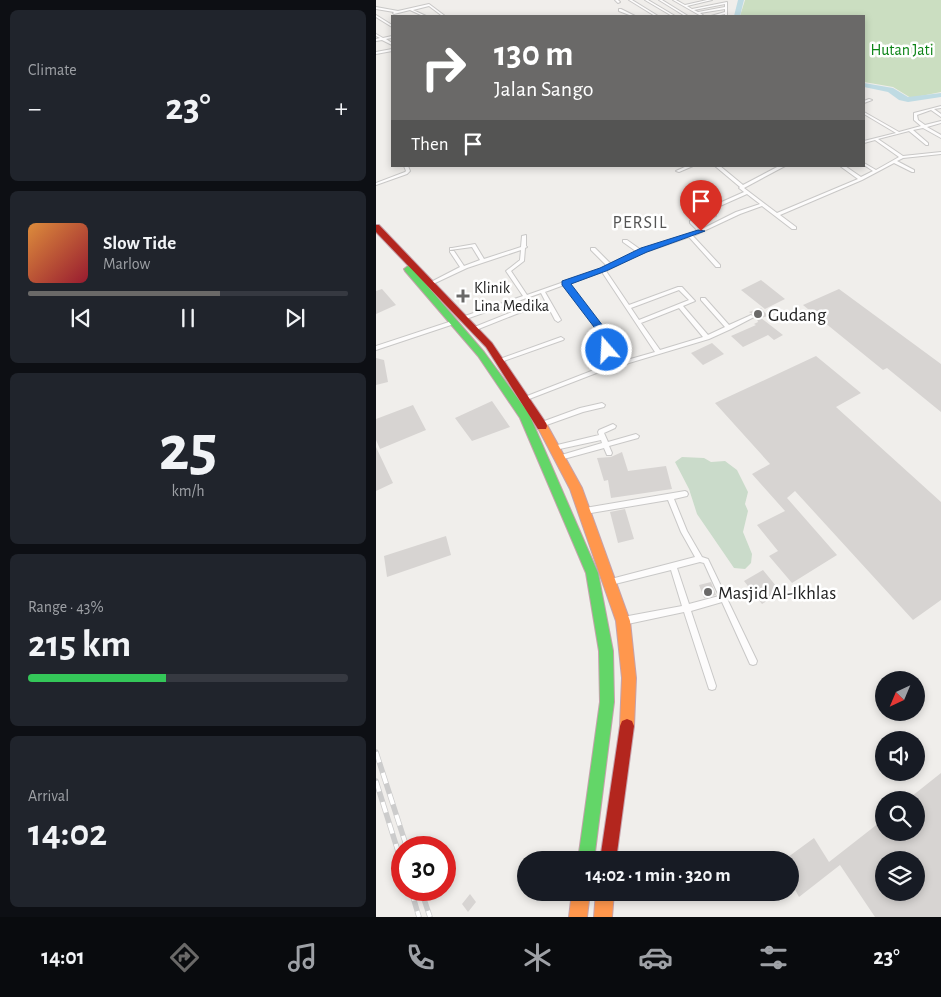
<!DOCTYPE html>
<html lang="en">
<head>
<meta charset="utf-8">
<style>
	body { margin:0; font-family:"Alegreya Sans",sans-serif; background:#20242c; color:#f1f3f6; height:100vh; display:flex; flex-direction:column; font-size:19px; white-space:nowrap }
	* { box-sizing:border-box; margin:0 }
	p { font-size:16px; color:#9ea1a6 }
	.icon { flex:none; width:28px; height:28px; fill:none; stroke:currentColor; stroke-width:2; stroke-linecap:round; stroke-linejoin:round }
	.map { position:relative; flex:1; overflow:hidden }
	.details { display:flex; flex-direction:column; gap:10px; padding:10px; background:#0d0f14; width:376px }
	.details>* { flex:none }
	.banner { position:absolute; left:15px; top:15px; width:474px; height:152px; border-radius:0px; box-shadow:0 2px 8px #0003; background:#6a6968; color:#fff; overflow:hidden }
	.needle { width:32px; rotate:224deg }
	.fabs { position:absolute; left:499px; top:671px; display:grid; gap:10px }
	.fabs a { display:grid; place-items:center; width:50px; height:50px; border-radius:50%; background:#171b24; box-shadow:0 2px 8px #0003; font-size:25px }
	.speed { position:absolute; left:15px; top:836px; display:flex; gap:10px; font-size:25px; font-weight:700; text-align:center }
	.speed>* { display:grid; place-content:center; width:65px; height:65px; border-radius:50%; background:#171b24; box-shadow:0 2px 8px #0003; line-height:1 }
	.speed .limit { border:8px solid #d22; background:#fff; color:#111 }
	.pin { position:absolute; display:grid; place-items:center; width:42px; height:42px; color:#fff; margin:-51px -21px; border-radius:50% 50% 50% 0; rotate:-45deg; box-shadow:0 0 5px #0007 }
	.pin .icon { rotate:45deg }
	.me { position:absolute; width:55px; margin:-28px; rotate:341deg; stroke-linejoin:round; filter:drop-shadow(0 0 4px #0008) }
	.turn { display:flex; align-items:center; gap:18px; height:105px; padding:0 20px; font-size:22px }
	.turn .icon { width:65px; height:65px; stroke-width:2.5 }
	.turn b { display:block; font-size:35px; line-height:42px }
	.then { display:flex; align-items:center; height:48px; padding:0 20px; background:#0003; gap:10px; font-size:19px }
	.big { font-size:38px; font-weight:700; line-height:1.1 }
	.details .widget { flex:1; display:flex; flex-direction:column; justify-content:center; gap:8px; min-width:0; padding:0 18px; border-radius:8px; background:#20242c }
	.details .dial { align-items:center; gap:0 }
	.dial b { font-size:65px; line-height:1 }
	.song { display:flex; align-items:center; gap:15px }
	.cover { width:60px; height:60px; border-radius:8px; background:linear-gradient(135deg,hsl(30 70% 55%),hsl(350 70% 35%)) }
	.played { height:5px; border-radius:2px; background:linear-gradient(90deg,#6a6968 60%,#363941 60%) }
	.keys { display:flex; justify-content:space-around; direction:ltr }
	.heat { display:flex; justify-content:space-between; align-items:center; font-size:28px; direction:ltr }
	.charge { height:8px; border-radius:4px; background:linear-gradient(90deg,#34c759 43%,#363941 0) }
	.trip { position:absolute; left:141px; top:851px; width:282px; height:50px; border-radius:25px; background:#171b24; box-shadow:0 2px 8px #0003; font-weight:700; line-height:50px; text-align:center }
	.tab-bar { display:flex; height:80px; justify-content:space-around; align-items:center; background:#090b0e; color:#9ea1a6 }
	.tab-bar .icon { width:35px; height:35px }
	.tab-bar .on { color:#6a6968 }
	.tab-bar b { font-size:22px; color:#f1f3f6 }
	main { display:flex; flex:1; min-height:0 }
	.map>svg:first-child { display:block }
	.forest { fill:#cbdec1 }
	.cemetery { fill:#cadbca }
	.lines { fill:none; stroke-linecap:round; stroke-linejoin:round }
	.river { fill:#bfdbe3; fill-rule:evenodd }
	.building { fill:#d7d4d2; fill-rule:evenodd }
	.street-casing { stroke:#c9c8c7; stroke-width:2 }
	.fast-casing { stroke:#c5a2ac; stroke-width:2 }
	.slow-casing { stroke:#c5a2ac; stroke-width:2 }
	.jam-casing { stroke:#c5a2ac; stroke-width:2 }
	.street { fill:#fdfcfc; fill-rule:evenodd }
	.fast { fill:#63d668; fill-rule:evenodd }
	.slow { fill:#ff974d; fill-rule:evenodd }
	.jam { fill:#b3261e; fill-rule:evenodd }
	.rail-casing { stroke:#ccc; stroke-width:5.5 }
	.rail { stroke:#fff; stroke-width:4; stroke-dasharray:11; stroke-linecap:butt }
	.route { fill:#1a73e8; stroke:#114b97 }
	.poi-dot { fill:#6a6968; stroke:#fff; stroke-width:2 }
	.labels { text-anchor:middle; stroke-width:5; stroke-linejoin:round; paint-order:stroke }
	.far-park-label { font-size:16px; fill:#0c8416; stroke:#fff }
	.far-poi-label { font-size:16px; fill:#222; stroke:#fff; text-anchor:start }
	.far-quarter-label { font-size:18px; letter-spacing:1px; fill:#555; stroke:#fff }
	.poi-label { font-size:19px; fill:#222; stroke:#fff; text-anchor:start }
</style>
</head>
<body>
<main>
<section class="details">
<div class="widget"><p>Climate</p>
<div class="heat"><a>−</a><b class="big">23°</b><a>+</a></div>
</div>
<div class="widget">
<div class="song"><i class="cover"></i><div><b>Slow Tide</b><p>Marlow</p></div></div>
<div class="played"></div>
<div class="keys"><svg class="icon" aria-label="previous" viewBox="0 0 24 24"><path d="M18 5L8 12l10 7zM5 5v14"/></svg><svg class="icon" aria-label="pause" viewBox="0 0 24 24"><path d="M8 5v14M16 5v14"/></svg><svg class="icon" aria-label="next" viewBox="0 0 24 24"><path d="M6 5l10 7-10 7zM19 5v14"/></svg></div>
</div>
<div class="widget dial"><b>25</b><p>km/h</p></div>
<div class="widget"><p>Range · 43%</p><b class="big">215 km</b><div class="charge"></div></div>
<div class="widget"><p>Arrival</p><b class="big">14:02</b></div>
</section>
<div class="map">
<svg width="565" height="917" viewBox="0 0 565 917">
	<rect width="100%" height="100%" fill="#f0eeeb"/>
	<path class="forest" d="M369,0H565V92L535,98L517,87L488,82V16H364Z"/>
	<path class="cemetery" d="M306,457L328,458L335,462L349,461L361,470L372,492L369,504L372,511L367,532L376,554L375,563L369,569L358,568L321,514L313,489L299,462Z"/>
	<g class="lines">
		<path class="river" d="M362,0H368L364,16H358Z
			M488,83L517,88L532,97L565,93V97L532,102L523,100L512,92L488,87Z"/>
	</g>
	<path class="building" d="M385,280L409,299L389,309L365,290Z
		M6,289L20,305L0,314V291Z
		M463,289L565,364V412L511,368L507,370L427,305Z
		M385,308L392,316L385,318L407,335L398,340L392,335L367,347L355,336L380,325L378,324L382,322L380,316L373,312Z
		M336,343L348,354L327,365L315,353Z
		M440,356L485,393L460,407L565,502V600L537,620L419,491L411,498L461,555L416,583L393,556L402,551L381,525L409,511L376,474L394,464L339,403Z
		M0,358L8,360L12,382L0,385Z
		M116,401L134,427L96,441L79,418Z
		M37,405L50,430L4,449L0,440V419Z
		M0,447L17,483L0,491Z
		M246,452L252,471L290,466L296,489L235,498L232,480L228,481L221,458L235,457Z
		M249,509L258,539L242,543L234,512Z
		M70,536L75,555L11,577L8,556Z
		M387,570L405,592L386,604L368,581Z
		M335,582L340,595L328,598L323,585Z
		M565,773V917H499L464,865L423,897L415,882V860H408L438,838L453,862L508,819V832H540V800H531ZM508,860H540V892H508Z
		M94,894L100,902L92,912L86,904Z"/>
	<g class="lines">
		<defs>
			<path id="street" d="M239,0H242L244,2L242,3Z
				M253,0H256L282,16H279Z
				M269,0H272L299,16H296Z
				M283,0H286L312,16H309Z
				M297,0H300L309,5L331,0H336L311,6L316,9L351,2V16H349V14L339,16H335L349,12V9L324,13L328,16H325ZM349,4V7L322,12L318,10Z
				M53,4L69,16H64L65,15L53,6L37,10L50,16H47L34,10L18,14L17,13L18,12L0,9V7L22,11Z
				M243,9H245L259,16H256L243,11Z
				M0,15L16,25V27L0,17Z
				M0,34L7,38L16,36V38L10,39L16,43V45L6,40L0,41V39L4,38L0,36Z
				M16,49V51L0,54V52Z
				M493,99L496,100L488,103V101Z
				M565,106V108L558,109L565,114V117L555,110L541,115L542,120L549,125L565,121V123L551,127L565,135V138L547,128L537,130L552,143V145H550L533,131L502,139L527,156L565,152V154L527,158L521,161L538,170V172H536L518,163L486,180L404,215L420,227V229H416L386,206L364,214L317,236L344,265V267H340L313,237L261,255L230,271L253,305L302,287H306L319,301L307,306L332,335L349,327L325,300V298H329L353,325L373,316L375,315L378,317L355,329L333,339L223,372L148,401L146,400L145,399L146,398L218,370L210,346L211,345H215L217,352L228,349L220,326L188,285L169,292L185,320L182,322L179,320L165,293L90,319L88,320L85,318L86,317L147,296L130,271L144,260L145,250L91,268L57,284L55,285L53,283L84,267L74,252V251H78L88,266L104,260L96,247L74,250V248H76L99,244L108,259L145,247L146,236L150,235V246L151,247L149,248L148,261L135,271L151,295L225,269L231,266L215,250V248H219L235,264L261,252L247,242V240H251L265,250L322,231L314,223V221L335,215L330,211V209L368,192L363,188L364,187L339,166H344L367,185L403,166H409L368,188L401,213L482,179L464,166H469L485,177L497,171L488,165V163L500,170L523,157L499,140L488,143V141L520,133L488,114V112L523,132L545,126L538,120V113ZM371,194L384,204L360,212L326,229L319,222L340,216V214L335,210ZM226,272L279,352L223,368L219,355L233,351L234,350L225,326L192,284ZM303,290L313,300L263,320L255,308ZM303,308L327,337L284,350L265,323Z
				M28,166H32L34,171L31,174L0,185V183L29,172L30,171Z
				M311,166H317L303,172L300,171Z
				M146,308L148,309V311L100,330L98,331L95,329L96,328Z
				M79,320L81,321V323L0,350V346Z
				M185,337L188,339L187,340L125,362L123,363L120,361L121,360Z
				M226,403L229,405L228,407L207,412L165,427L162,425L163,423L204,408Z
				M237,424L240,426L239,428L228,433L232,442L260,434L263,436L262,438L233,446L236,453L235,455H231L228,448L184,460H182L181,458L182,456L226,443L225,440L179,450H177L176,448L177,446L223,435L222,432L223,430Z
				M309,491L311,492L312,494L311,496L298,499L311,531L326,557L332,559L381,661L380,664L377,665L374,664L346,602L315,611L340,686L339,689L336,690L333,689L332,686L308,612L247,625L244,624L243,621L244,618L247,617L306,606L295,570L235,585L232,584L231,582L232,580L235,579L319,557L305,532L292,500L209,514L207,513L206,511L207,509L209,508ZM324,562L328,563L343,596L313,604L301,568Z"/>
			<path id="fast" d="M32,266L35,267L108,352L153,414L222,573L237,651L238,702L218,860H202L224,702L223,651L210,573L144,418L102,356L29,271L28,269Z"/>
			<path id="slow" d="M166,422L170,423L206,488L254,621L260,678L258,726L256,731L251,733L246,731L244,726L246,678L240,621L194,489L161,426Z
				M196,892H214L211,917H193Z
				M220,892H238L236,917H218Z"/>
			<path id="jam" d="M0,225H3L116,343L170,423L171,426L170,429H162L110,347L0,232Z
				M251,719L256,721L258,726L240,860H224L244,726L246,721Z"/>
		</defs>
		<use href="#street" class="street-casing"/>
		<use href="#fast" class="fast-casing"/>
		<use href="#slow" class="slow-casing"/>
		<use href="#jam" class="jam-casing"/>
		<use href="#street" class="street"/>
		<use href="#fast" class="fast"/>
		<use href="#slow" class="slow"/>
		<use href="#jam" class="jam"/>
		<defs>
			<path id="rail" d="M0,752L31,848
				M0,781L26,864
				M35,890L43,917
				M45,890L54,917"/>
		</defs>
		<use href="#rail" class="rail-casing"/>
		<use href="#rail" class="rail"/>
	</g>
	<path class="route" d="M322,230L329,231L271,252L230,271L195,284L227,326L236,350L231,354L227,353L218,327L186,285V281L224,268L265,248Z"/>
	<g class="poi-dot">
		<path d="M84.5 288.5h5v5h5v5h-5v5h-5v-5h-5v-5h5z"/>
		<circle cx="382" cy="314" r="5"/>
		<circle cx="332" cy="592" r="5"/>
	</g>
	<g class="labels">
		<g class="far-park-label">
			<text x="526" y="55">Hutan Jati</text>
		</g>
		<g class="far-poi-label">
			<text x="98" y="293">Klinik<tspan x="98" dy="18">Lina Medika</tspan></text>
		</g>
		<g class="far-quarter-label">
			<text x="264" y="228">PERSIL</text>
		</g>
		<g class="poi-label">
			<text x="392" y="321">Gudang</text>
			<text x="342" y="599">Masjid Al-Ikhlas</text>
		</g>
	</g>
</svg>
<div class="fabs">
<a><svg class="needle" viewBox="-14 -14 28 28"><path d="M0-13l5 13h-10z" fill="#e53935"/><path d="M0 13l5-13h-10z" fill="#9ea1a6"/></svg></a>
<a><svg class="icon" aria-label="sound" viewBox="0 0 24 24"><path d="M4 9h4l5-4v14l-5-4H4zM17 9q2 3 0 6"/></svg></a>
<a><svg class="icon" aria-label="search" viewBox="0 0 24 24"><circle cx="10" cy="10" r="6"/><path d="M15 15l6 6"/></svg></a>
<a><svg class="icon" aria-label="layers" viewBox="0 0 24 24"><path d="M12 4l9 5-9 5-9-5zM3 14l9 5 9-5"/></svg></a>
</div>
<div class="speed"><div class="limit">30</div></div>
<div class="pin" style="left:325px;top:231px;background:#d93025"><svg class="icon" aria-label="arrive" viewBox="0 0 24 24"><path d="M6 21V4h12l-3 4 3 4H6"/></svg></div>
<svg class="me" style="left:231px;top:350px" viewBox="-20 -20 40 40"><circle r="17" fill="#1a73e8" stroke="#fff" stroke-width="3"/><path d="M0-11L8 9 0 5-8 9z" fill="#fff"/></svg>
<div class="trip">14:02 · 1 min · 320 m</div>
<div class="banner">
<div class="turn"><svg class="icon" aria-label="right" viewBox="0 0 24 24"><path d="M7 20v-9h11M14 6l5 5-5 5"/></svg><div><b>130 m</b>Jalan Sango</div></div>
<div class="then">Then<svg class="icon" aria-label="arrive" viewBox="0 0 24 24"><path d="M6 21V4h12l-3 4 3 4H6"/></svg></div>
</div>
</div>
</main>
<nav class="tab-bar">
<b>14:01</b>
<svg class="icon on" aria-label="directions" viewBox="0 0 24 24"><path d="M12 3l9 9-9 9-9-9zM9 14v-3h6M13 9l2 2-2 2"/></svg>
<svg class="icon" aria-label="music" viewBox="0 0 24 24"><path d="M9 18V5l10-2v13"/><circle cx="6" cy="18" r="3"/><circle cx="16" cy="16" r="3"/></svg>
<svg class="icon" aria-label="phone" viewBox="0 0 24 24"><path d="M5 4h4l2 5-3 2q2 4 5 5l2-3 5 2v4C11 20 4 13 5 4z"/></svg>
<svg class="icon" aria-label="climate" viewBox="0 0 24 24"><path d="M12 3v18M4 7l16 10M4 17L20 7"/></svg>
<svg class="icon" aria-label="car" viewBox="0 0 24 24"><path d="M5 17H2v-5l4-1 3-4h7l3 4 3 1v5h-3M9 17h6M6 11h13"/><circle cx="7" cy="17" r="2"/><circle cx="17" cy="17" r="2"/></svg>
<svg class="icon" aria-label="filters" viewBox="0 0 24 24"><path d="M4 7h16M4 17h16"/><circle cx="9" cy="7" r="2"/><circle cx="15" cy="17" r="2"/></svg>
<b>23°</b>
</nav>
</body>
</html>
